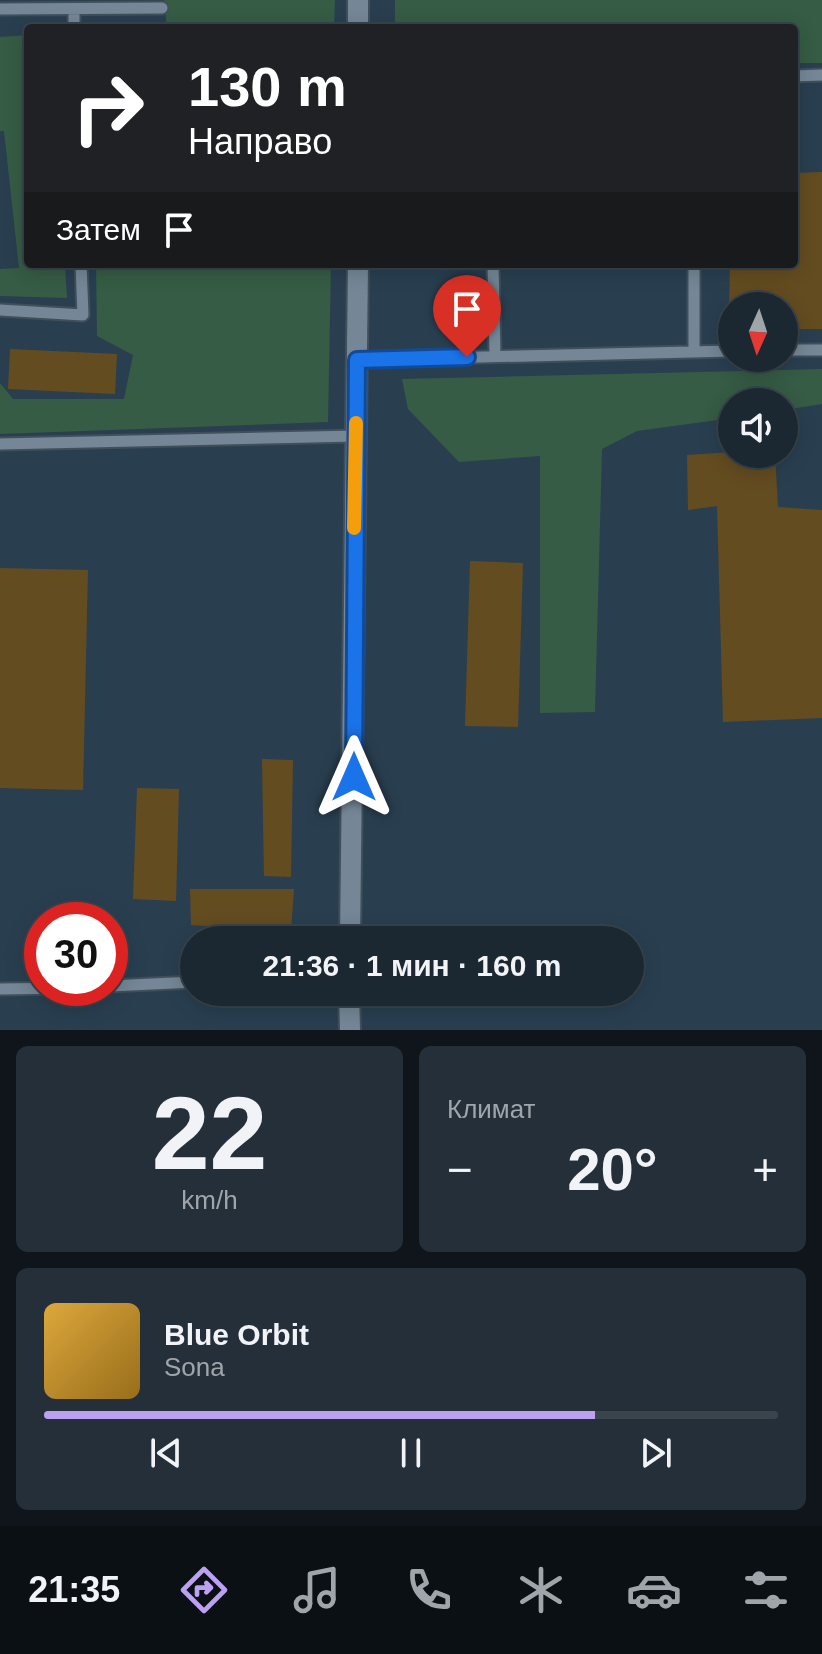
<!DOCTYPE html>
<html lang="ru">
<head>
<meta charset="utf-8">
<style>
	body { margin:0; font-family:Arial,sans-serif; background:#242f39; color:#f1f3f6; height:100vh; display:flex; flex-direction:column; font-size:30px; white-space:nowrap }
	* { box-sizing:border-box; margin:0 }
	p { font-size:26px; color:#a0a5ab }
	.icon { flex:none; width:44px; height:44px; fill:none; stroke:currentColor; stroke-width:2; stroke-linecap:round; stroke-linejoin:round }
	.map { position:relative; height:1030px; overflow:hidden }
	.drawer { display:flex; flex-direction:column; gap:16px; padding:16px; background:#0f151b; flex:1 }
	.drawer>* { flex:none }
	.banner { position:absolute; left:24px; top:24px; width:774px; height:244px; border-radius:8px; box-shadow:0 4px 20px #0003,0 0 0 2px #39444d; background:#202124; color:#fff; overflow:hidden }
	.needle { width:52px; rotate:183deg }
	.buttons { position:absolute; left:718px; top:292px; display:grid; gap:16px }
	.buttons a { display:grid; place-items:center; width:80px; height:80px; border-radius:50%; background:#1b2731; box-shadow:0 4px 20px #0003,0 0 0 2px #39444d; font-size:40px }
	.speed { position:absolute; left:24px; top:902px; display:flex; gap:16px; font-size:40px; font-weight:700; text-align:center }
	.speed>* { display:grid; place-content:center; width:104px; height:104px; border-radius:50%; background:#1b2731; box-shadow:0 4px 20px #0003,0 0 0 2px #39444d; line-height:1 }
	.speed .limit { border:12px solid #d22; background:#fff; color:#111 }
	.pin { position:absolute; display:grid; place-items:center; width:68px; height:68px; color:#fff; margin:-82px -34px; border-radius:50% 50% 50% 0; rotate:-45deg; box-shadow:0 0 8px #0007 }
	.pin .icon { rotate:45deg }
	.me { position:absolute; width:88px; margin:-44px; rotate:0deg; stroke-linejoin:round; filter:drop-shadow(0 0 6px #0008) }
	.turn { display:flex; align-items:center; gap:28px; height:168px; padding:0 32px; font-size:36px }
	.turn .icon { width:104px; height:104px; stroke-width:2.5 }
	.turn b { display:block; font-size:56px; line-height:68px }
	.then { display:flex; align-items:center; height:76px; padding:0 32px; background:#0003; gap:16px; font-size:30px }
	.big { font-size:60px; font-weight:600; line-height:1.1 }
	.drawer .card { flex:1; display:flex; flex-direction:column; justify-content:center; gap:12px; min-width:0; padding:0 28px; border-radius:12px; background:#242f39 }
	.drawer .dial { align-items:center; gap:0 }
	.dial b { font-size:104px; line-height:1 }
	.song { display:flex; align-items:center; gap:24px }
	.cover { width:96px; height:96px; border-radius:12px; background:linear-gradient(135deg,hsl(40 70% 55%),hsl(40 70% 35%)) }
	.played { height:8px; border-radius:4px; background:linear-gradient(90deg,#bca0f2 75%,#39444d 75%) }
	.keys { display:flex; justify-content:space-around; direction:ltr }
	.heat { display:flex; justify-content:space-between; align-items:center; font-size:44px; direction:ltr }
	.drawer .tiles { flex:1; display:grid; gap:16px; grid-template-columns:1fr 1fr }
	.card:last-child { grid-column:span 2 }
	.trip { position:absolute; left:180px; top:926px; width:464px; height:80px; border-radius:40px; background:#1b2731; box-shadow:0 4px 20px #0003,0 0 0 2px #39444d; font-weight:600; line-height:80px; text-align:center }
	.menu { display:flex; height:128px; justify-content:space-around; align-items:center; background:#0b1014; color:#a0a5ab }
	.menu .icon { width:56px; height:56px }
	.menu .current { color:#bca0f2 }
	.menu b { font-size:36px; color:#f1f3f6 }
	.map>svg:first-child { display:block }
	.built { fill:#293f50; fill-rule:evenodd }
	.green { fill:#365c45 }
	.building { fill:#644c21 }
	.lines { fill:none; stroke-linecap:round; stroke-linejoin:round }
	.lane-casing { stroke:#414f5a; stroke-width:15 }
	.street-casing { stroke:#414f5a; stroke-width:24 }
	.lane { stroke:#758797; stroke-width:11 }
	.street { stroke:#758797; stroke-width:20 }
	.route-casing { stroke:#114b97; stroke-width:20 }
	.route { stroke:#1a73e8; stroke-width:14 }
	.slow { stroke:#f59e0b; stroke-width:14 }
</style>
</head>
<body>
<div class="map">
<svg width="822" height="1030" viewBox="0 0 822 1030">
	<rect width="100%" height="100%" fill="#243441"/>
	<path class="built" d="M0,0H822V1030H0ZM28,28H794V264H28ZM732,306H784V358H732ZM732,402H784V454H732ZM42,920H110V988H42ZM194,940H630V992H194Z"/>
	<path class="green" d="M164,0H335L334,28H167Z
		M395,0H822V63H794V28H395Z
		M28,35V264H65L67,298L0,296V269L19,268L4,131H0V37Z
		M96,264H331L328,422L0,434V383L13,399H124L133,355L97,336Z
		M822,369V404L784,410V402H732V418L637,431L602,449L595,712L540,713V456L459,462L408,409L402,379Z"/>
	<path class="building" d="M822,172V329H784V306H729L730,264H794V173Z
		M10,349L117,354L115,394L8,389Z
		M732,452L775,454L778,507L822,510V718L723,722L717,506L688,510L687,455Z
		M470,561L523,563L518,727L465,726Z
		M0,568L88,570L83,790L0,788Z
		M262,759L293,760L291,877L264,876Z
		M137,788L179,789L176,901L133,899Z
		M190,889H294L291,931L191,925Z"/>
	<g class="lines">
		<defs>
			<path id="lane" d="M0,9L162,8
				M74,10V28
				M794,76L822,75
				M493,264L495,356
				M694,264V352
				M0,310L83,315L81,264
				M784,350H822
				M357,360L732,351
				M0,444L356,436
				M110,986L194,982
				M0,989L69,988"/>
			<path id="street" d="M358,0V28
				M350,940L358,264
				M349,992L350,1030"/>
		</defs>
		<use href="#lane" class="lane-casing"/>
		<use href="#street" class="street-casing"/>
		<use href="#lane" class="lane"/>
		<use href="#street" class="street"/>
	</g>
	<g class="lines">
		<defs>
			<path id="route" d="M354,777L357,360L467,357"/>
		</defs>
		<use href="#route" class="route-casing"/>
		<use href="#route" class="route"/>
		<path class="slow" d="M354,528L356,423"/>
	</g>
</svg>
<div class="buttons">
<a><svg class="needle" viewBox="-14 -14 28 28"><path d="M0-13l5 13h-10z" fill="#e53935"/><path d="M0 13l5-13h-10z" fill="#a0a5ab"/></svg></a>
<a><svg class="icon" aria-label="sound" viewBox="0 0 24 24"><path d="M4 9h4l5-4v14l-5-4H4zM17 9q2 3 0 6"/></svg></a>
</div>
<div class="speed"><div class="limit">30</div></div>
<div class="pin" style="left:467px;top:357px;background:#d93025"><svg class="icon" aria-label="arrive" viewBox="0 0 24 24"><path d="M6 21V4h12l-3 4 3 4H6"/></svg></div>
<svg class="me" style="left:354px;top:777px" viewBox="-20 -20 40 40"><path d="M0-17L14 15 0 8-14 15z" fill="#1a73e8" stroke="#fff" stroke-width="4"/></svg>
<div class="trip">21:36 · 1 мин · 160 m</div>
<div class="banner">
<div class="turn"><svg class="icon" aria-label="right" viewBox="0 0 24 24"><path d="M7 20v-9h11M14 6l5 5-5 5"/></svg><div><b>130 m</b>Направо</div></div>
<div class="then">Затем<svg class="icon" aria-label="arrive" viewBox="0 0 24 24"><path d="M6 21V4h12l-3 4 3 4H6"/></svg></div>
</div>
</div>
<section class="drawer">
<div class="tiles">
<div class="card dial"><b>22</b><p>km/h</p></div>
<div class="card"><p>Климат</p>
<div class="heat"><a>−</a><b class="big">20°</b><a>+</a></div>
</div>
<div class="card">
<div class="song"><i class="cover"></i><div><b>Blue Orbit</b><p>Sona</p></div></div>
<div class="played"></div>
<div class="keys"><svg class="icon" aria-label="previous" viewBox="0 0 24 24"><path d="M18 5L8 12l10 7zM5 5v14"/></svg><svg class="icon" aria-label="pause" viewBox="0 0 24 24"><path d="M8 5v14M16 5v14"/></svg><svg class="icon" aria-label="next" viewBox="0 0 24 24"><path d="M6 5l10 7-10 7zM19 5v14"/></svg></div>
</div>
</div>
</section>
<nav class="menu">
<b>21:35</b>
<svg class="icon current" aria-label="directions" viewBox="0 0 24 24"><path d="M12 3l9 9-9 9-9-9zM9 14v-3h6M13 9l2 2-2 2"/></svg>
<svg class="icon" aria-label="music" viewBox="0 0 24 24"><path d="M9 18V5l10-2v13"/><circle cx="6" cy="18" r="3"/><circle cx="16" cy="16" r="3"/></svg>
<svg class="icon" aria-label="phone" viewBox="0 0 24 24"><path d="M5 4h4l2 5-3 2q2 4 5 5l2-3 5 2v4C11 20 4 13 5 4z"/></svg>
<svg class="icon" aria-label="climate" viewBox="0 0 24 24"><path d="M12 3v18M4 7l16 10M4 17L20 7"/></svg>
<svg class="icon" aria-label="car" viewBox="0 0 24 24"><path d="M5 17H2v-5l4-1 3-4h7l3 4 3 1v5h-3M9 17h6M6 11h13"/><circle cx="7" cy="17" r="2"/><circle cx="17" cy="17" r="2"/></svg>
<svg class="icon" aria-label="filters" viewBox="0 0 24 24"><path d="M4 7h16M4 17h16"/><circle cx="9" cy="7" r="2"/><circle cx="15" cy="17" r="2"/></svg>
</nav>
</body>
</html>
